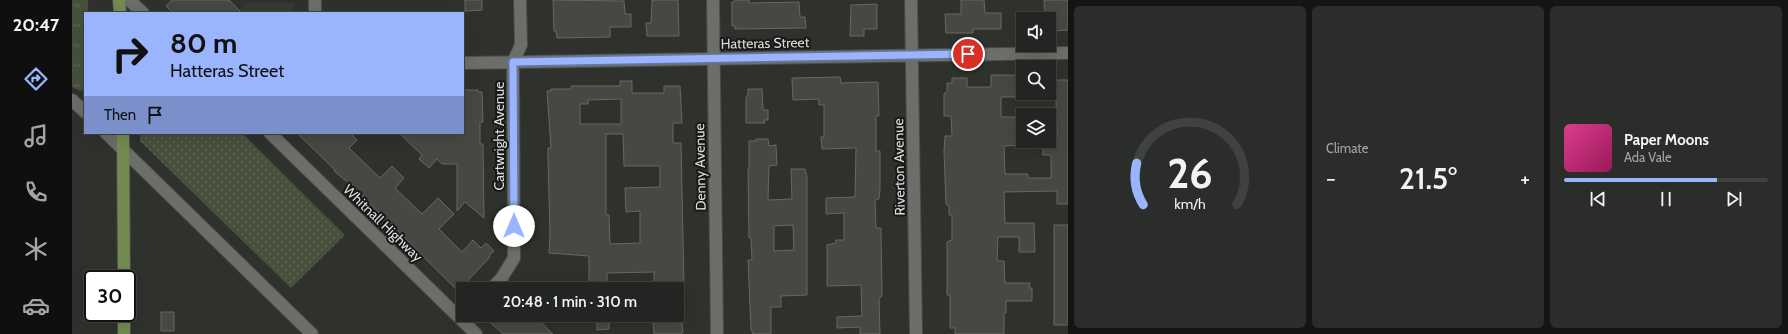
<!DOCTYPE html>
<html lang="en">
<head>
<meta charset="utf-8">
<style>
	body { margin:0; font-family:Cabin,sans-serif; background:#2b2d2a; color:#f1f3f6; height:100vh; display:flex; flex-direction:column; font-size:15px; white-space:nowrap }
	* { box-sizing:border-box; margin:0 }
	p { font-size:13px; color:#a3a5a5 }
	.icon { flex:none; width:22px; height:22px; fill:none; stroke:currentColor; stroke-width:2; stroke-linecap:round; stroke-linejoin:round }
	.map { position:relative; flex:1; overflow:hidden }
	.panel { display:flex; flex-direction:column; gap:6px; padding:6px; background:#131413; width:720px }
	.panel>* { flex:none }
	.guide { position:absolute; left:12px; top:12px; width:380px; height:122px; border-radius:0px; box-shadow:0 4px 16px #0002,0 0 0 1px #404240; background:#9ab5fd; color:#111; overflow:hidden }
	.tools { position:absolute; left:944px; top:12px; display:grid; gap:8px }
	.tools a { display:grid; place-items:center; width:40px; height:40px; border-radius:0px; background:#232522; box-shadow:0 4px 16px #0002,0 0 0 1px #404240; font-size:20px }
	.speed { position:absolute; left:12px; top:270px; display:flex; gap:8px; font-size:20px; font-weight:700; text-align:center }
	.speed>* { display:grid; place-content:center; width:52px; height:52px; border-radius:50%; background:#232522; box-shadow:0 4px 16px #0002,0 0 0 1px #404240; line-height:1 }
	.speed .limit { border:2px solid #111; border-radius:6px; background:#fff; color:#111 }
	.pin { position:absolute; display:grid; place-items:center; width:34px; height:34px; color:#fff; margin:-17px; border:2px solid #fff; border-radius:50%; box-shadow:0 1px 4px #0007 }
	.me { position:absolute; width:44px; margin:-22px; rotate:0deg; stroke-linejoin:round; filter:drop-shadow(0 0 3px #0008) }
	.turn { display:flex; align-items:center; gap:14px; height:84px; padding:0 20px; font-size:18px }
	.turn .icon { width:52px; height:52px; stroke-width:2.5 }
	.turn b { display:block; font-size:28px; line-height:34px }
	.then { display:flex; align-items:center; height:38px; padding:0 20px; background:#0003; gap:8px; font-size:15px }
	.big { font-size:30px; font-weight:600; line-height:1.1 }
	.panel .widget { flex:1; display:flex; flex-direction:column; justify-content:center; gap:6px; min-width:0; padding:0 14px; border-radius:6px; background:#2b2d2a }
	.panel .dial { align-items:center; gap:0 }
	.dial svg { height:104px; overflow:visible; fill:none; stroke:#404240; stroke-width:7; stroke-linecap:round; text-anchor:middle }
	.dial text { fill:#f1f3f6; stroke:none }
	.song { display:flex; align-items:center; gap:12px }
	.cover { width:48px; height:48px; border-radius:6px; background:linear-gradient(135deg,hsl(330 70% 55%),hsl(330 70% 35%)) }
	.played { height:4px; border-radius:2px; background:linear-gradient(90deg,#9ab5fd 75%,#404240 75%) }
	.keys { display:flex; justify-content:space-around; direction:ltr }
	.heat { display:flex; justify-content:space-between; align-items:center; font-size:22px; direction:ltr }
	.panel .tiles { flex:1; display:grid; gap:6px; grid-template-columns:repeat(3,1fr) }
	.trip { position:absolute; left:384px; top:282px; width:228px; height:40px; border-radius:0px; background:#232522; box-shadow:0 4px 16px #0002,0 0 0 1px #404240; font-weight:600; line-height:40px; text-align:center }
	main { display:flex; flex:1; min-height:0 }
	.dock { display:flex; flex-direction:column; width:72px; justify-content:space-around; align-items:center; background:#0e0f0e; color:#a3a5a5 }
	.dock .icon { width:28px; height:28px }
	.dock .active { color:#9ab5fd }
	.dock b { font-size:18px; color:#f1f3f6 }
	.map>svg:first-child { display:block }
	.built { fill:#363b31 }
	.grass { fill:url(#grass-tufts) }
	.park { fill:url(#park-dots) }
	.building { fill:#464844; stroke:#656863; fill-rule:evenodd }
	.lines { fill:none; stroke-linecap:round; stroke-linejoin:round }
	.minor-casing { stroke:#4a4c48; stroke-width:14 }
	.major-casing { stroke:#4a4c48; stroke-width:14 }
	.minor { stroke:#6c6e6a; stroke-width:12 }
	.major { stroke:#738b51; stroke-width:12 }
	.route-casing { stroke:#6476a4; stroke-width:10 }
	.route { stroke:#9ab5fd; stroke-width:7 }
	.labels { text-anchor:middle; stroke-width:4; stroke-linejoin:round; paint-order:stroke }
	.street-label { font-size:14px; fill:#dcdedb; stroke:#171817 }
</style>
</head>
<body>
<main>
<nav class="dock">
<b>20:47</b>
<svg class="icon active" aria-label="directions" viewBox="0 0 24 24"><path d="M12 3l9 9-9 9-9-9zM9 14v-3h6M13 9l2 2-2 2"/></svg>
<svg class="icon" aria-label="music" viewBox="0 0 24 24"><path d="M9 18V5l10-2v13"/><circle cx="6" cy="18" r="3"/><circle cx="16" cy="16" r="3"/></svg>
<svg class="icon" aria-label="phone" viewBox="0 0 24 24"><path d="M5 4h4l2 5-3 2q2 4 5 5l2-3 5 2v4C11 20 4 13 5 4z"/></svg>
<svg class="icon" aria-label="climate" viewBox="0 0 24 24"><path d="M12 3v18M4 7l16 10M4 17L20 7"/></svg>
<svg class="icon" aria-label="car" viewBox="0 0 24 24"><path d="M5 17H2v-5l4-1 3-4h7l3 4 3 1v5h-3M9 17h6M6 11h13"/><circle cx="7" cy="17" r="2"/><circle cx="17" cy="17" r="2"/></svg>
</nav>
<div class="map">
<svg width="996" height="334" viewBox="0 0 996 334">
	<defs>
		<pattern id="grass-tufts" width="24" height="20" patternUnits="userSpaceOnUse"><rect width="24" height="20" fill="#47503d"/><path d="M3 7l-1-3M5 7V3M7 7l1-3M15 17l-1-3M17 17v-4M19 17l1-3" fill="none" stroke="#616958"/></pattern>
		<pattern id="park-dots" width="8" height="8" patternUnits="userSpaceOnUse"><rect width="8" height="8" fill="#47503d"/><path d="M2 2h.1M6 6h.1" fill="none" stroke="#616958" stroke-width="1.8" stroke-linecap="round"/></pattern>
	</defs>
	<rect width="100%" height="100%" fill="#2f312d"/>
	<path class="built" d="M174,3H222L223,13H165Z"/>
	<path class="grass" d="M0,0H16V13H13V89L8,91L0,87Z"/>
	<path class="park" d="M68,133H170L273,235L219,288L68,141Z"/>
	<path class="building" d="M100,0H157L170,13H101L94,6Z
		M393,0H410V10L393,11Z
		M481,0L552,1L553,14H559V27H538V37L485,38L484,31H482Z
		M580,0H606L607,36H575L574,23H579Z
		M665,0H677V3L727,2L728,17H733L734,28L663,29V26H660V2Z
		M889,0H912L913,13H929V29H901V33H874L873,14H889Z
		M972,0H996V30L981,31V28H977V19H973Z
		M805,4V29H792V36H778L779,5Z
		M919,75H951V97H929V117H951V145L932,146L933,174H956V178H979V155H971V143H984L985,134L984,99H983L982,90H977V80H996V204H985V191L932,192L933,223H962L963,252H947V237H926L925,261H932L933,283H958L957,288H960V301H934V313H932V334H883V328H878V295H875V242L880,240V215H877V207L874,204L872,152L873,136H880L879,116H872V94L875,91V83H880V78H895V87H919Z
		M768,77L769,83L806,82L807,116H804V151H808V189L807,199L803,200L804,228H809L810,296L807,299L808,334H788V327L765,328V317L790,316L789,285L755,286V245L764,243V240H772V213L754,214V198L783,197L784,148L750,149L749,137H752V105H747V99L721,100L720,78Z
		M548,81H560V93H592V86H608L610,123H601V143H609L612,287H582V272L535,273V289H517V256L477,253L478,233L476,159V148H479L475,91H479V89H499V86H548ZM549,99V124H508V104H516V100ZM534,134H551L552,166H588V187L553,188L554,212L568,211V243L538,244L537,215H534Z
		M676,89H690L691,110H696V120H692L693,123H674V98L676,94Z
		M391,90H406V92H410L411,122H408V144H411L412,218L393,202L385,211V164H370L365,159L357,168L347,159L350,155L327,133H391Z
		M225,133H278L285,140L277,148L308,178L320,166L332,178L323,188L350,214L366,198L382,214L367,229L390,252L401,240L409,248L414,243L422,251L417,256L418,257L386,291L278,184L262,171L263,170Z
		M684,139H696L697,146L704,145L705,165L697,166L696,200L720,199L719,169H733L735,177V295L709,296V307H699V334H681L679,329L676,260H680L679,238H677L676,169H677V141H684ZM721,225L722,250L702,251V226Z
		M982,225H996V325H982Z
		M89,312H102V331H89Z
		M425,315H461L481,334H431L418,322Z
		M594,315H609L611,332L609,334H582L581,321H594Z
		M525,317H537V329L525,330Z"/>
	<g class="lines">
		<defs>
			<path id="minor" d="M57,0L71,13
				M243,0V13
				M641,0L645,334
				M839,0L844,334
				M391,63L996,53
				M0,100L13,112
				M34,133L240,334
				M198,133L404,334
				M419,289L429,279L442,258L441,62L449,45L448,0"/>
			<path id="major" d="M47,0L48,13
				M51,133L52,279
				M52,313V334"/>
		</defs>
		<use href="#minor" class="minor-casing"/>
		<use href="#major" class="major-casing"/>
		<use href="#minor" class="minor"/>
		<use href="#major" class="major"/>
	</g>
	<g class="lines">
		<defs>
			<path id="route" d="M442,226L441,62L896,54"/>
		</defs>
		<use href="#route" class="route-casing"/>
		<use href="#route" class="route"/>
	</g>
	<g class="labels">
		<g class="street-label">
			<text transform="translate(693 43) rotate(-1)" y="5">Hatteras Street</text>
			<text transform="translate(427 136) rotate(-90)" y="5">Cartwright Avenue</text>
			<text transform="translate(628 167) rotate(-91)" y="5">Denny Avenue</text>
			<text transform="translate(827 167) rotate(-91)" y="5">Riverton Avenue</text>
			<text transform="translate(311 223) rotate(44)" y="5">Whitnall Highway</text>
		</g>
	</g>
</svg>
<div class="tools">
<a><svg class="icon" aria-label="sound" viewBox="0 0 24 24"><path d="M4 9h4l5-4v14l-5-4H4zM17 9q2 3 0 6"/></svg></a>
<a><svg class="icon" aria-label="search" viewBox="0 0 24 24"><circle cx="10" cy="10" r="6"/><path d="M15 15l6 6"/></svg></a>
<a><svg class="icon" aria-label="layers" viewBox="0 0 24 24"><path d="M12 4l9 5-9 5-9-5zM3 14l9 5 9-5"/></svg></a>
</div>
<div class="speed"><div class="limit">30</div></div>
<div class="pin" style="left:896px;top:54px;background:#d93025"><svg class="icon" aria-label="arrive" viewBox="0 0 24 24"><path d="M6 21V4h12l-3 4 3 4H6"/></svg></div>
<svg class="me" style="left:442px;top:226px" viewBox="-20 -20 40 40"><circle r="19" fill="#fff"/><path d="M0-13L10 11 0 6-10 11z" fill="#9ab5fd"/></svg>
<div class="trip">20:48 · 1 min · 310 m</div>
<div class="guide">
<div class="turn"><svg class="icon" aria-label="right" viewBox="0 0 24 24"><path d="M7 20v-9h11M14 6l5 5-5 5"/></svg><div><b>80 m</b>Hatteras Street</div></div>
<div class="then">Then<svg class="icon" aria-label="arrive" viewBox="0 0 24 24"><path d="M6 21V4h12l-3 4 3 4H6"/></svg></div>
</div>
</div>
<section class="panel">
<div class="tiles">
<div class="widget dial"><svg viewBox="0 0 100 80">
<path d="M14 69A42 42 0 1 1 86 69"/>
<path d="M14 69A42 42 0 0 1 9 37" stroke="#9ab5fd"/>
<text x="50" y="56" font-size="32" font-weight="700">26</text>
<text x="50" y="72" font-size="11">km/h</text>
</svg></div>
<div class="widget"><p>Climate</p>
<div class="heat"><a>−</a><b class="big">21.5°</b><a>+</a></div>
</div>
<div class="widget">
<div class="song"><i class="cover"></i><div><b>Paper Moons</b><p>Ada Vale</p></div></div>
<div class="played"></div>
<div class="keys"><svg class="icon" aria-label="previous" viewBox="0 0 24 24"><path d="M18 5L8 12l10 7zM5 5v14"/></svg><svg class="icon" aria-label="pause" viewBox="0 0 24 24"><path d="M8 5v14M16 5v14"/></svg><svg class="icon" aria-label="next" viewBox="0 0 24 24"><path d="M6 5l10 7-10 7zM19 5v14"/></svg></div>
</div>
</div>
</section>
</main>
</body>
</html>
